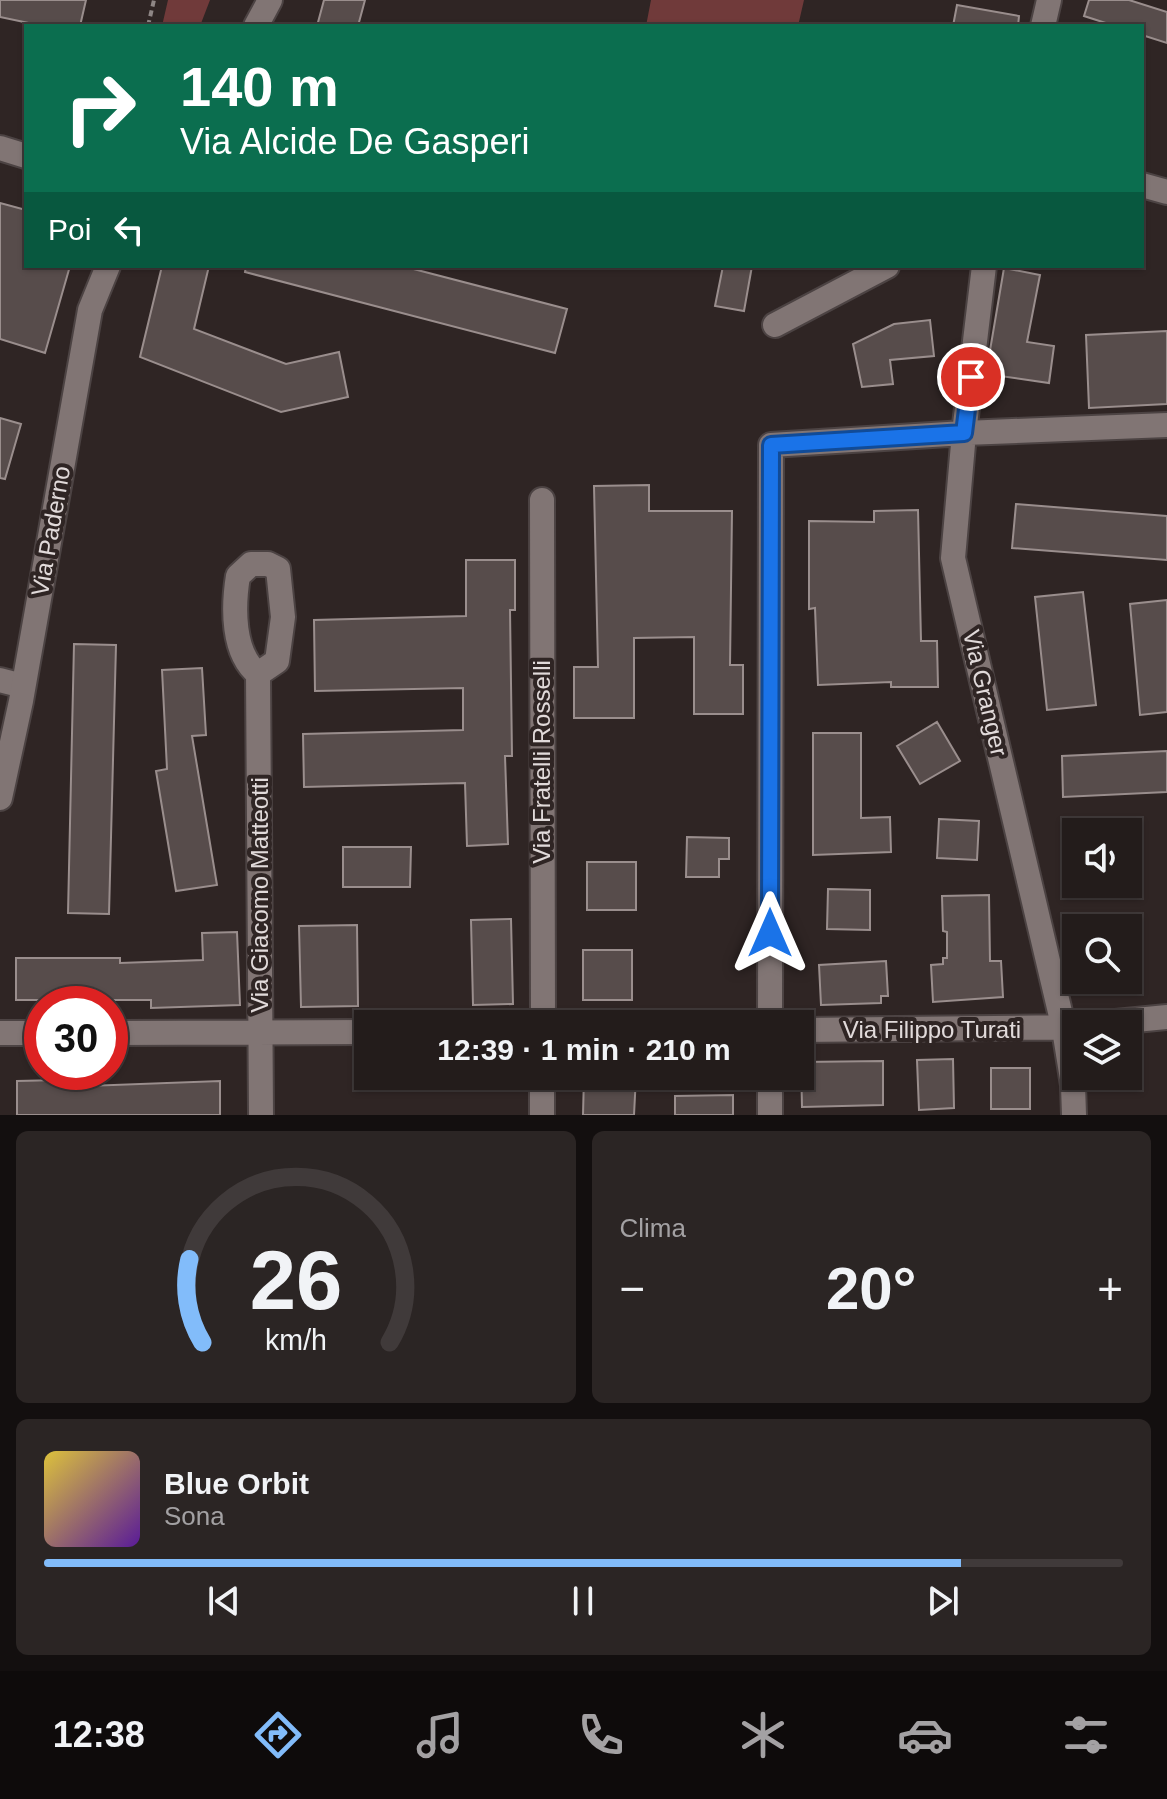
<!DOCTYPE html>
<html lang="it">
<head>
<meta charset="utf-8">
<style>
	body { margin:0; font-family:Helvetica,sans-serif; background:#2b2524; color:#f1f3f6; height:100vh; display:flex; flex-direction:column; font-size:30px; white-space:nowrap }
	* { box-sizing:border-box; margin:0 }
	p { font-size:26px; color:#a3a1a3 }
	.icon { flex:none; width:44px; height:44px; fill:none; stroke:currentColor; stroke-width:2; stroke-linecap:round; stroke-linejoin:round }
	.map { position:relative; height:1115px; overflow:hidden }
	.sheet { display:flex; flex-direction:column; gap:16px; padding:16px; background:#130f0f; flex:1 }
	.sheet>* { flex:none }
	.guide { position:absolute; left:24px; top:24px; width:1120px; height:244px; border-radius:0px; box-shadow:0 2px 6px #0004,0 0 0 2px #403a3a; background:#0b6e4f; color:#fff; overflow:hidden }
	.controls { position:absolute; left:1062px; top:818px; display:grid; gap:16px }
	.controls a { display:grid; place-items:center; width:80px; height:80px; border-radius:0px; background:#231c1b; box-shadow:0 2px 6px #0004,0 0 0 2px #403a3a; font-size:40px }
	.speed { position:absolute; left:24px; top:986px; display:flex; gap:16px; font-size:40px; font-weight:700; text-align:center }
	.speed>* { display:grid; place-content:center; width:104px; height:104px; border-radius:50%; background:#231c1b; box-shadow:0 2px 6px #0004,0 0 0 2px #403a3a; line-height:1 }
	.speed .limit { border:12px solid #d22; background:#fff; color:#111 }
	.pin { position:absolute; display:grid; place-items:center; width:68px; height:68px; color:#fff; margin:-34px; border:4px solid #fff; border-radius:50%; box-shadow:0 2px 8px #0007 }
	.me { position:absolute; width:88px; margin:-44px; rotate:0deg; stroke-linejoin:round; filter:drop-shadow(0 0 6px #0008) }
	.turn { display:flex; align-items:center; gap:28px; height:168px; padding:0 24px; font-size:36px }
	.turn .icon { width:104px; height:104px; stroke-width:2.5 }
	.turn b { display:block; font-size:56px; line-height:68px }
	.then { display:flex; align-items:center; height:76px; padding:0 24px; background:#0003; gap:16px; font-size:30px }
	.big { font-size:60px; font-weight:800; line-height:1.1 }
	.sheet .tile { flex:1; display:flex; flex-direction:column; justify-content:center; gap:12px; min-width:0; padding:0 28px; border-radius:12px; background:#2b2524 }
	.sheet .dial { align-items:center; gap:0 }
	.dial svg { height:208px; overflow:visible; fill:none; stroke:#403a3a; stroke-width:7; stroke-linecap:round; text-anchor:middle }
	.dial text { fill:#f1f3f6; stroke:none }
	.song { display:flex; align-items:center; gap:24px }
	.cover { width:96px; height:96px; border-radius:12px; background:linear-gradient(135deg,hsl(50 70% 55%),hsl(270 70% 35%)) }
	.played { height:8px; border-radius:4px; background:linear-gradient(90deg,#82bcfa 85%,#403a3a 85%) }
	.keys { display:flex; justify-content:space-around; direction:ltr }
	.heat { display:flex; justify-content:space-between; align-items:center; font-size:44px; direction:ltr }
	.sheet .tiles { flex:1; display:grid; gap:16px; grid-template-columns:1fr 1fr }
	.tile:last-child { grid-column:span 2 }
	.trip { position:absolute; left:354px; top:1010px; width:460px; height:80px; border-radius:0px; background:#231c1b; box-shadow:0 2px 6px #0004,0 0 0 2px #403a3a; font-weight:800; line-height:80px; text-align:center }
	.dock { display:flex; height:128px; justify-content:space-around; align-items:center; background:#0e0b0b; color:#a3a1a3 }
	.dock .icon { width:56px; height:56px }
	.dock .on { color:#82bcfa }
	.dock b { font-size:36px; color:#f1f3f6 }
	.map>svg:first-child { display:block }
	.green { fill:#703a3a }
	.building { fill:#574c4b; stroke:#9a8e8d; stroke-width:2 }
	.lines { fill:none; stroke-linecap:round; stroke-linejoin:round }
	.minor-casing { stroke:#4c4343; stroke-width:28 }
	.tertiary-casing { stroke:#4c4343; stroke-width:28 }
	.path { stroke:#8e8685; stroke-width:4; stroke-dasharray:6 4; stroke-linecap:butt }
	.minor { stroke:#817574; stroke-width:24 }
	.tertiary { stroke:#817574; stroke-width:24 }
	.route-casing { stroke:#114b97; stroke-width:20 }
	.route { stroke:#1a73e8; stroke-width:14 }
	.labels { text-anchor:middle; stroke-width:8; stroke-linejoin:round; paint-order:stroke }
	.street-label { font-size:24px; fill:#e1dada; stroke:#2f2524 }
</style>
</head>
<body>
<div class="map">
<svg width="1167" height="1115" viewBox="0 0 1167 1115">
	<rect width="100%" height="100%" fill="#2f2524"/>
	<path class="green" d="M168,0H210L200,26H162Z
		M651,0H804L798,26H646Z"/>
	<path class="building" d="M0,0H86L80,26H43L0,17Z
		M324,0H365L358,26H317Z
		M1089,0H1129L1167,12V43L1142,35V26H1115L1084,16Z
		M957,5L1019,16L1018,26H953Z
		M0,203L26,210V266H70L45,353L0,339Z
		M162,266H209L194,329L286,364L339,352L348,397L281,412L140,357Z
		M246,266H402L567,309L555,353L245,272Z
		M723,266H752L744,311L715,306Z
		M1004,268L1040,275L1027,342L1054,346L1049,383L986,374Z
		M930,320L934,356L890,360L893,384L862,387L853,344L894,324Z
		M1167,331V404L1089,408L1086,335Z
		M0,418L21,424L5,479L0,478Z
		M649,485V511H732L730,665H743V714H694V637L634,638V718H574V667H598L594,486Z
		M1016,504L1167,516V560L1012,548Z
		M918,510L921,641H937L938,687H891V682L818,685L815,608L809,609V521L874,522V511Z
		M466,560H515V610H510L512,756H505L508,844L467,846L465,783L304,787L303,734L463,730V688L315,691L314,620L466,616Z
		M1083,592L1096,705L1047,710L1035,597Z
		M1167,600V712L1140,715L1130,604Z
		M74,644L116,645L109,914L68,913Z
		M202,668L206,735L192,736L217,885L176,891L156,771L167,769L162,670Z
		M937,722L960,761L920,784L897,746Z
		M813,733H861V818L890,817L891,852L813,855Z
		M1167,751V792L1063,797L1062,756Z
		M939,819L979,821L977,860L937,858Z
		M687,837L729,838V859H719V877H686Z
		M343,847H411L410,887H343Z
		M587,862H636V910H587Z
		M828,889L870,890V930L827,929Z
		M989,895L990,961H1001L1003,997L933,1002L931,965L943,964V958H947V932L943,931L942,896Z
		M511,919L513,1004L473,1005L471,920Z
		M357,925L358,1006L301,1007L299,926Z
		M237,932L240,1005L151,1008V1000H16V958H120V963L203,960L202,933Z
		M583,950H632V1000H583Z
		M886,961L888,996H881V1003L821,1005L819,965Z
		M953,1059L954,1108L919,1110L917,1060Z
		M883,1061V1105L802,1107L801,1062Z
		M991,1068H1030V1109H991Z
		M584,1076H636L634,1115H583Z
		M60,1080V1087L220,1081V1115H17V1081Z
		M733,1095V1115H675V1096Z"/>
	<g class="lines">
		<defs>
			<path id="minor" d="M1043,26L1049,0
				M0,148L26,156
				M1142,185L1167,192
				M984,266L964,433L953,558L1064,1029L1073,1085L1074,1115
				M775,325L887,266
				M542,500L543,1024
				M251,564H268L278,569L283,617L277,661L258,674C232,653 233,607 238,576Z
				M258,674L261,1115
				M0,680L23,686
				M770,1024L771,445L964,433L1167,425
				M1095,1024L1167,1017
				M800,1030L1076,1027
				M0,1033H42
				M110,1033L368,1032
				M542,1115V1076
				M770,1115V1076"/>
			<path id="tertiary" d="M256,26L270,0
				M0,798L21,701L90,310L108,266"/>
		</defs>
		<use href="#minor" class="minor-casing"/>
		<use href="#tertiary" class="tertiary-casing"/>
		<path class="path" d="M148,26L154,0"/>
		<use href="#minor" class="minor"/>
		<use href="#tertiary" class="tertiary"/>
	</g>
	<g class="lines">
		<defs>
			<path id="route" d="M770,933L771,445L964,433L971,377"/>
		</defs>
		<use href="#route" class="route-casing"/>
		<use href="#route" class="route"/>
	</g>
	<g class="labels">
		<g class="street-label">
			<text transform="translate(51 531) rotate(-80)" y="8">Via Paderno</text>
			<text transform="translate(985 693) rotate(77)" y="8">Via Granger</text>
			<text transform="translate(542 762) rotate(-90)" y="8">Via Fratelli Rosselli</text>
			<text transform="translate(260 895) rotate(-90)" y="8">Via Giacomo Matteotti</text>
			<text x="932" y="1038">Via Filippo Turati</text>
		</g>
	</g>
</svg>
<div class="controls">
<a><svg class="icon" aria-label="sound" viewBox="0 0 24 24"><path d="M4 9h4l5-4v14l-5-4H4zM17 9q2 3 0 6"/></svg></a>
<a><svg class="icon" aria-label="search" viewBox="0 0 24 24"><circle cx="10" cy="10" r="6"/><path d="M15 15l6 6"/></svg></a>
<a><svg class="icon" aria-label="layers" viewBox="0 0 24 24"><path d="M12 4l9 5-9 5-9-5zM3 14l9 5 9-5"/></svg></a>
</div>
<div class="speed"><div class="limit">30</div></div>
<div class="pin" style="left:971px;top:377px;background:#d93025"><svg class="icon" aria-label="arrive" viewBox="0 0 24 24"><path d="M6 21V4h12l-3 4 3 4H6"/></svg></div>
<svg class="me" style="left:770px;top:933px" viewBox="-20 -20 40 40"><path d="M0-17L14 15 0 8-14 15z" fill="#1a73e8" stroke="#fff" stroke-width="4"/></svg>
<div class="trip">12:39 · 1 min · 210 m</div>
<div class="guide">
<div class="turn"><svg class="icon" aria-label="right" viewBox="0 0 24 24"><path d="M7 20v-9h11M14 6l5 5-5 5"/></svg><div><b>140 m</b>Via Alcide De Gasperi</div></div>
<div class="then">Poi<svg class="icon" aria-label="left" viewBox="0 0 24 24"><path d="M17 20v-9H6M10 6l-5 5 5 5"/></svg></div>
</div>
</div>
<section class="sheet">
<div class="tiles">
<div class="tile dial"><svg viewBox="0 0 100 80">
<path d="M14 69A42 42 0 1 1 86 69"/>
<path d="M14 69A42 42 0 0 1 9 37" stroke="#82bcfa"/>
<text x="50" y="56" font-size="32" font-weight="700">26</text>
<text x="50" y="72" font-size="11">km/h</text>
</svg></div>
<div class="tile"><p>Clima</p>
<div class="heat"><a>−</a><b class="big">20°</b><a>+</a></div>
</div>
<div class="tile">
<div class="song"><i class="cover"></i><div><b>Blue Orbit</b><p>Sona</p></div></div>
<div class="played"></div>
<div class="keys"><svg class="icon" aria-label="previous" viewBox="0 0 24 24"><path d="M18 5L8 12l10 7zM5 5v14"/></svg><svg class="icon" aria-label="pause" viewBox="0 0 24 24"><path d="M8 5v14M16 5v14"/></svg><svg class="icon" aria-label="next" viewBox="0 0 24 24"><path d="M6 5l10 7-10 7zM19 5v14"/></svg></div>
</div>
</div>
</section>
<nav class="dock">
<b>12:38</b>
<svg class="icon on" aria-label="directions" viewBox="0 0 24 24"><path d="M12 3l9 9-9 9-9-9zM9 14v-3h6M13 9l2 2-2 2"/></svg>
<svg class="icon" aria-label="music" viewBox="0 0 24 24"><path d="M9 18V5l10-2v13"/><circle cx="6" cy="18" r="3"/><circle cx="16" cy="16" r="3"/></svg>
<svg class="icon" aria-label="phone" viewBox="0 0 24 24"><path d="M5 4h4l2 5-3 2q2 4 5 5l2-3 5 2v4C11 20 4 13 5 4z"/></svg>
<svg class="icon" aria-label="climate" viewBox="0 0 24 24"><path d="M12 3v18M4 7l16 10M4 17L20 7"/></svg>
<svg class="icon" aria-label="car" viewBox="0 0 24 24"><path d="M5 17H2v-5l4-1 3-4h7l3 4 3 1v5h-3M9 17h6M6 11h13"/><circle cx="7" cy="17" r="2"/><circle cx="17" cy="17" r="2"/></svg>
<svg class="icon" aria-label="filters" viewBox="0 0 24 24"><path d="M4 7h16M4 17h16"/><circle cx="9" cy="7" r="2"/><circle cx="15" cy="17" r="2"/></svg>
</nav>
</body>
</html>
